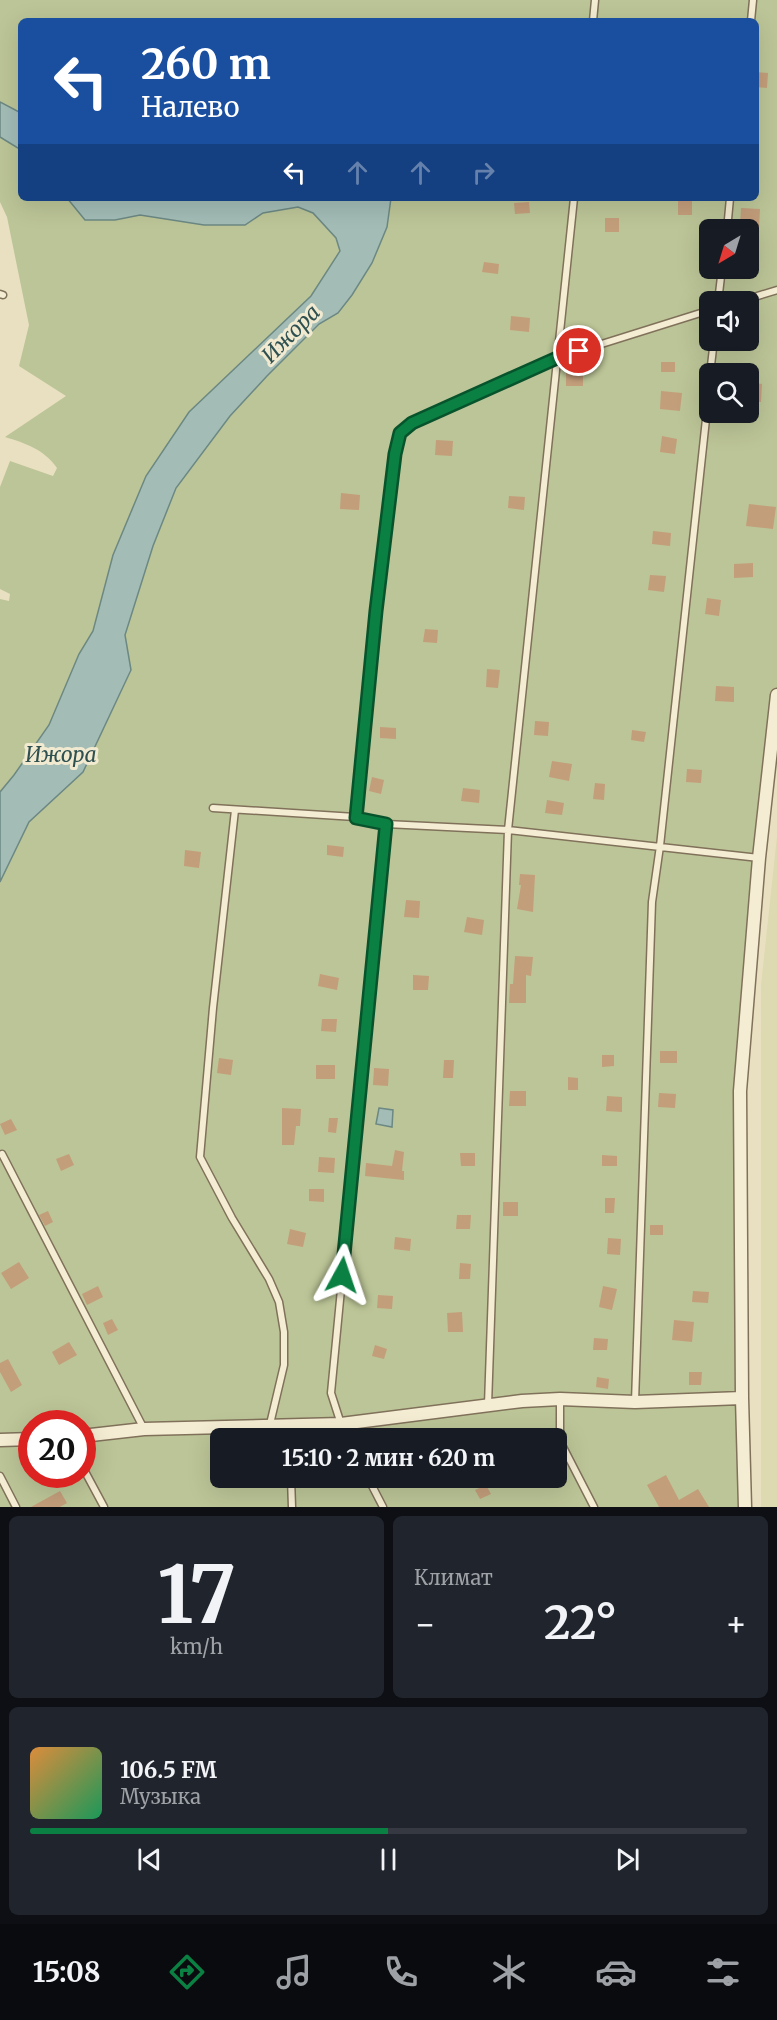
<!DOCTYPE html>
<html lang="ru">
<head>
<meta charset="utf-8">
<style>
	body { margin:0; font-family:Merriweather,serif; background:#20242c; color:#f1f3f6; height:100vh; display:flex; flex-direction:column; font-size:22px; white-space:nowrap }
	* { box-sizing:border-box; margin:0 }
	p { font-size:20px; color:#9ea1a6 }
	.icon { flex:none; width:33px; height:33px; fill:none; stroke:currentColor; stroke-width:2; stroke-linecap:round; stroke-linejoin:round }
	.map { position:relative; height:1507px; overflow:hidden }
	.drawer { display:flex; flex-direction:column; gap:9px; padding:9px; background:#0d0f14; flex:1 }
	.drawer>* { flex:none }
	.hud { position:absolute; left:18px; top:18px; width:741px; height:183px; border-radius:9px; box-shadow:0 6px 24px #0002; background:#1a4fa0; color:#fff; overflow:hidden }
	.needle { width:39px; rotate:218deg }
	.fabs { position:absolute; left:699px; top:219px; display:grid; gap:12px }
	.fabs a { display:grid; place-items:center; width:60px; height:60px; border-radius:9px; background:#171b24; box-shadow:0 6px 24px #0002; font-size:30px }
	.speed { position:absolute; left:18px; top:1410px; display:flex; gap:12px; font-size:30px; font-weight:700; text-align:center }
	.speed>* { display:grid; place-content:center; width:78px; height:78px; border-radius:50%; background:#171b24; box-shadow:0 6px 24px #0002; line-height:1 }
	.speed .limit { border:9px solid #d22; background:#fff; color:#111 }
	.pin { position:absolute; display:grid; place-items:center; width:51px; height:51px; color:#fff; margin:-26px; border:3px solid #fff; border-radius:50%; box-shadow:0 2px 6px #0007 }
	.me { position:absolute; width:66px; margin:-33px; rotate:5deg; stroke-linejoin:round; filter:drop-shadow(0 0 4px #0008) }
	.turn { display:flex; align-items:center; gap:21px; height:126px; padding:0 24px; font-size:27px }
	.turn .icon { width:78px; height:78px; stroke-width:2.5 }
	.turn b { display:block; font-size:42px; line-height:51px }
	.lanes { display:flex; align-items:center; height:57px; padding:0 24px; background:#0003; justify-content:center; gap:30px; direction:ltr }
	.lanes .off { opacity:.35 }
	.big { font-size:45px; font-weight:700; line-height:1.1 }
	.drawer .tile { flex:1; display:flex; flex-direction:column; justify-content:center; gap:9px; min-width:0; padding:0 21px; border-radius:9px; background:#20242c }
	.drawer .dial { align-items:center; gap:0 }
	.dial b { font-size:78px; line-height:1 }
	.song { display:flex; align-items:center; gap:18px }
	.cover { width:72px; height:72px; border-radius:9px; background:linear-gradient(135deg,hsl(30 70% 55%),hsl(150 70% 35%)) }
	.played { height:6px; border-radius:3px; background:linear-gradient(90deg,#0b8043 50%,#363941 50%) }
	.keys { display:flex; justify-content:space-around; direction:ltr }
	.heat { display:flex; justify-content:space-between; align-items:center; font-size:33px; direction:ltr }
	.drawer .tiles { flex:1; display:grid; gap:9px; grid-template-columns:1fr 1fr }
	.tile:last-child { grid-column:span 2 }
	.trip { position:absolute; left:210px; top:1428px; width:357px; height:60px; border-radius:9px; background:#171b24; box-shadow:0 6px 24px #0002; font-weight:700; line-height:60px; text-align:center }
	.tabs { display:flex; height:96px; justify-content:space-around; align-items:center; background:#090b0e; color:#9ea1a6 }
	.tabs .icon { width:42px; height:42px }
	.tabs .active { color:#0b8043 }
	.tabs b { font-size:27px; color:#f1f3f6 }
	.map>svg:first-child { display:block }
	.farmland { fill:#ddd9b0 }
	.green { fill:#bcc597; fill-rule:evenodd }
	.water { fill:#a3bcb6; stroke:#6c8883; stroke-width:1.5 }
	.building { fill:#c39e7b }
	.lines { fill:none; stroke-linecap:round; stroke-linejoin:round }
	.service-casing { stroke:#80715b; stroke-width:9 }
	.minor-casing { stroke:#80715b; stroke-width:15 }
	.service { stroke:#f5edd3; stroke-width:6 }
	.minor { stroke:#f5edd3; stroke-width:12 }
	.route-casing { stroke:#07532c; stroke-width:15 }
	.route { stroke:#0b8043; stroke-width:10 }
	.labels { text-anchor:middle; stroke-width:6; stroke-linejoin:round; paint-order:stroke }
	.water-label { font-size:21px; font-style:italic; fill:#2e5050; stroke:#f1ead0 }
</style>
</head>
<body>
<div class="map">
<svg width="777" height="1507" viewBox="0 0 777 1507">
	<rect width="100%" height="100%" fill="#e9e0c1"/>
	<path class="farmland" d="M777,836V1507H761V985Z"/>
	<path class="green" d="M0,0H777V695L740,1091L745,1507H0V882L29,822L83,772L131,671L125,635L153,546L176,488L230,416L267,376L319,324L338,313L372,263L387,227L391,198H756V21H21V113L0,102ZM710,230H748V268H710ZM710,302H748V340H710ZM710,374H748V412H710ZM32,1424H82V1474H32ZM220,1438H556V1478H220Z
		M0,137L21,150V198H67L85,220H115L140,215L204,225H245L263,213L298,207L313,213L336,238L340,251L311,296L189,412L146,476L113,555L93,631L79,654L49,725L14,775L0,792V599L9,601L10,594L0,589V487L10,461L53,476L57,468C45,450 25,443 5,437L66,396L19,366L29,325L7,217L0,202Z"/>
	<path class="water" d="M0,102L21,113V150L0,137Z
		M67,198H391L387,227L372,263L352,295L338,313L319,324L267,376L230,416L176,488L153,546L125,635L131,670L83,772L29,822L0,882V792L14,775L49,725L79,654L93,631L113,555L146,476L189,412L311,296L340,251L336,238L313,213L298,207L263,213L245,225H204L140,215L115,220H85Z
		M379,1108L393,1110L392,1127L376,1124Z"/>
	<path class="building" d="M756,72L768,73L767,88L756,87Z
		M678,199L692,200V215H678Z
		M529,202L530,213L515,214L514,203Z
		M741,208L760,209L759,227L740,226Z
		M605,218H619V232H605Z
		M484,262L499,264L498,274L482,272Z
		M511,316L530,318L529,332L510,330Z
		M661,362H675V372H661Z
		M566,372L583,373V386H566Z
		M748,382L762,384L761,402L748,401Z
		M661,391L682,393L680,411L660,409Z
		M662,436L677,439L675,454L660,452Z
		M436,440L453,441L452,456L435,455Z
		M341,493L360,495L359,510L340,509Z
		M509,496L525,497L524,510L508,508Z
		M749,504L776,507L773,529L746,526Z
		M653,531L671,533L670,546L652,544Z
		M753,563V577L734,578V564Z
		M650,575L666,576L664,592L648,590Z
		M707,598L721,600L719,616L705,614Z
		M425,629L438,630L437,643L423,642Z
		M487,669L500,670L498,688L486,687Z
		M716,686L734,687V702L715,701Z
		M535,721L549,722L548,736L534,735Z
		M380,727L396,728V739L380,738Z
		M632,730L646,732L644,742L631,740Z
		M552,761L572,764L569,781L549,777Z
		M687,769L702,770L701,783L686,782Z
		M372,777L384,780L381,794L369,791Z
		M595,783L605,784L604,800L593,799Z
		M463,788L480,790L479,803L461,801Z
		M547,800L564,803L562,815L545,813Z
		M327,845L344,847L343,857L327,855Z
		M185,850L201,852L199,868L184,866Z
		M520,874L535,875L533,912L517,909L521,885H519Z
		M406,900L420,901L419,918L404,917Z
		M467,917L484,920L482,935L464,932Z
		M515,956L533,957L531,976L526,975V1003H509L510,984H513Z
		M320,974L339,978L337,990L318,986Z
		M413,975L429,976L428,990H413Z
		M322,1019H337L336,1032L321,1031Z
		M660,1051H677V1063H660Z
		M602,1055H614V1066L602,1067Z
		M219,1058L233,1060L231,1075L217,1073Z
		M444,1060H454L453,1078H443Z
		M316,1065H335V1079H316Z
		M374,1068L389,1069L388,1086L373,1085Z
		M568,1077L578,1078V1090H568Z
		M510,1091H526V1106H509Z
		M659,1093L676,1094L675,1108L658,1107Z
		M607,1096L622,1097V1112L606,1111Z
		M282,1108L301,1109L300,1126H296L294,1145H282Z
		M329,1118H338L336,1133L328,1132Z
		M11,1119L17,1130L5,1135L0,1124Z
		M395,1150L404,1152L402,1171H404V1180L365,1176L366,1163L392,1166Z
		M460,1153H475V1166H461Z
		M69,1154L74,1165L61,1171L56,1159Z
		M602,1155L617,1156V1166H602Z
		M319,1157L335,1158L334,1173L318,1172Z
		M309,1189H324V1202L309,1201Z
		M605,1198H615L614,1213H605Z
		M503,1202H518V1216H503Z
		M48,1211L53,1222L45,1226L39,1215Z
		M457,1215H471L470,1229H456Z
		M650,1225H663V1235H650Z
		M290,1229L306,1233L303,1247L287,1244Z
		M395,1237L411,1239L410,1251L394,1249Z
		M608,1238L621,1239L620,1255L607,1254Z
		M19,1262L29,1278L11,1289L1,1273Z
		M460,1263L471,1264L470,1279H459Z
		M98,1286L103,1297L87,1305L82,1294Z
		M603,1286L617,1289L612,1310L599,1307Z
		M693,1291L709,1292L708,1303L692,1302Z
		M378,1295L393,1296L392,1309L377,1308Z
		M462,1312L463,1332H448L447,1313Z
		M112,1319L118,1330L108,1335L103,1323Z
		M674,1320L694,1322L692,1342L672,1340Z
		M594,1338L608,1339L607,1350H593Z
		M69,1342L77,1355L59,1365L52,1352Z
		M375,1345L387,1349L384,1359L372,1356Z
		M8,1359L22,1385L11,1392L0,1372V1363Z
		M689,1372H702L701,1385H689Z
		M597,1377L609,1379L608,1389L596,1387Z
		M666,1475L679,1500L698,1489L709,1507H659L647,1485Z
		M486,1485L491,1494L480,1499L475,1490Z
		M60,1491L67,1503L60,1507H31Z"/>
	<g class="lines">
		<defs>
			<path id="service" d="M593,21L595,0
				M751,21L753,0
				M727,230L730,198
				M0,294L3,295
				M718,302L722,268
				M738,302L777,290
				M710,374L714,340
				M213,808L355,817L386,824L508,830L759,858
				M235,810L213,1008L200,1157L232,1218L269,1279L279,1302L284,1332V1365L270,1424
				M355,817L376,611L395,454L400,433L412,423L557,358L710,310
				M2,1154L144,1429
				M560,1399V1441L594,1507
				M635,1402L652,902L660,846L710,382
				M488,1405L508,830L574,198
				M295,1438L296,1424
				M348,1438L341,1424L331,1393L386,824
				M82,1466L104,1507
				M0,1476L16,1507
				M291,1478L292,1507
				M368,1478L383,1507"/>
			<path id="minor" d="M82,1436L144,1429L341,1424L522,1401L560,1399L635,1402L742,1398
				M0,1440L32,1439
				M745,1507L742,1398L740,1091L759,858L777,695"/>
		</defs>
		<use href="#service" class="service-casing"/>
		<use href="#minor" class="minor-casing"/>
		<use href="#service" class="service"/>
		<use href="#minor" class="minor"/>
	</g>
	<g class="lines">
		<defs>
			<path id="route" d="M342,1275L386,824L356,818L376,611L395,454L400,433L412,423L557,358L579,351"/>
		</defs>
		<use href="#route" class="route-casing"/>
		<use href="#route" class="route"/>
	</g>
	<g class="labels">
		<g class="water-label">
			<text transform="translate(291 334) rotate(-45)" y="7">Ижора</text>
			<text x="61" y="762">Ижора</text>
		</g>
	</g>
</svg>
<div class="fabs">
<a><svg class="needle" viewBox="-14 -14 28 28"><path d="M0-13l5 13h-10z" fill="#e53935"/><path d="M0 13l5-13h-10z" fill="#9ea1a6"/></svg></a>
<a><svg class="icon" aria-label="sound" viewBox="0 0 24 24"><path d="M4 9h4l5-4v14l-5-4H4zM17 9q2 3 0 6"/></svg></a>
<a><svg class="icon" aria-label="search" viewBox="0 0 24 24"><circle cx="10" cy="10" r="6"/><path d="M15 15l6 6"/></svg></a>
</div>
<div class="speed"><div class="limit">20</div></div>
<div class="pin" style="left:579px;top:351px;background:#d93025"><svg class="icon" aria-label="arrive" viewBox="0 0 24 24"><path d="M6 21V4h12l-3 4 3 4H6"/></svg></div>
<svg class="me" style="left:342px;top:1275px" viewBox="-20 -20 40 40"><path d="M0-17L14 15 0 8-14 15z" fill="#0b8043" stroke="#fff" stroke-width="4"/></svg>
<div class="trip">15:10 · 2 мин · 620 m</div>
<div class="hud">
<div class="turn"><svg class="icon" aria-label="left" viewBox="0 0 24 24"><path d="M17 20v-9H6M10 6l-5 5 5 5"/></svg><div><b>260 m</b>Налево</div></div>
<div class="lanes"><svg class="icon" aria-label="left" viewBox="0 0 24 24"><path d="M17 20v-9H6M10 6l-5 5 5 5"/></svg><svg class="icon off" aria-label="ahead" viewBox="0 0 24 24"><path d="M12 20V5M6 11l6-6 6 6"/></svg><svg class="icon off" aria-label="ahead" viewBox="0 0 24 24"><path d="M12 20V5M6 11l6-6 6 6"/></svg><svg class="icon off" aria-label="right" viewBox="0 0 24 24"><path d="M7 20v-9h11M14 6l5 5-5 5"/></svg></div>
</div>
</div>
<section class="drawer">
<div class="tiles">
<div class="tile dial"><b>17</b><p>km/h</p></div>
<div class="tile"><p>Климат</p>
<div class="heat"><a>−</a><b class="big">22°</b><a>+</a></div>
</div>
<div class="tile">
<div class="song"><i class="cover"></i><div><b>106.5 FM</b><p>Музыка</p></div></div>
<div class="played"></div>
<div class="keys"><svg class="icon" aria-label="previous" viewBox="0 0 24 24"><path d="M18 5L8 12l10 7zM5 5v14"/></svg><svg class="icon" aria-label="pause" viewBox="0 0 24 24"><path d="M8 5v14M16 5v14"/></svg><svg class="icon" aria-label="next" viewBox="0 0 24 24"><path d="M6 5l10 7-10 7zM19 5v14"/></svg></div>
</div>
</div>
</section>
<nav class="tabs">
<b>15:08</b>
<svg class="icon active" aria-label="directions" viewBox="0 0 24 24"><path d="M12 3l9 9-9 9-9-9zM9 14v-3h6M13 9l2 2-2 2"/></svg>
<svg class="icon" aria-label="music" viewBox="0 0 24 24"><path d="M9 18V5l10-2v13"/><circle cx="6" cy="18" r="3"/><circle cx="16" cy="16" r="3"/></svg>
<svg class="icon" aria-label="phone" viewBox="0 0 24 24"><path d="M5 4h4l2 5-3 2q2 4 5 5l2-3 5 2v4C11 20 4 13 5 4z"/></svg>
<svg class="icon" aria-label="climate" viewBox="0 0 24 24"><path d="M12 3v18M4 7l16 10M4 17L20 7"/></svg>
<svg class="icon" aria-label="car" viewBox="0 0 24 24"><path d="M5 17H2v-5l4-1 3-4h7l3 4 3 1v5h-3M9 17h6M6 11h13"/><circle cx="7" cy="17" r="2"/><circle cx="17" cy="17" r="2"/></svg>
<svg class="icon" aria-label="filters" viewBox="0 0 24 24"><path d="M4 7h16M4 17h16"/><circle cx="9" cy="7" r="2"/><circle cx="15" cy="17" r="2"/></svg>
</nav>
</body>
</html>
